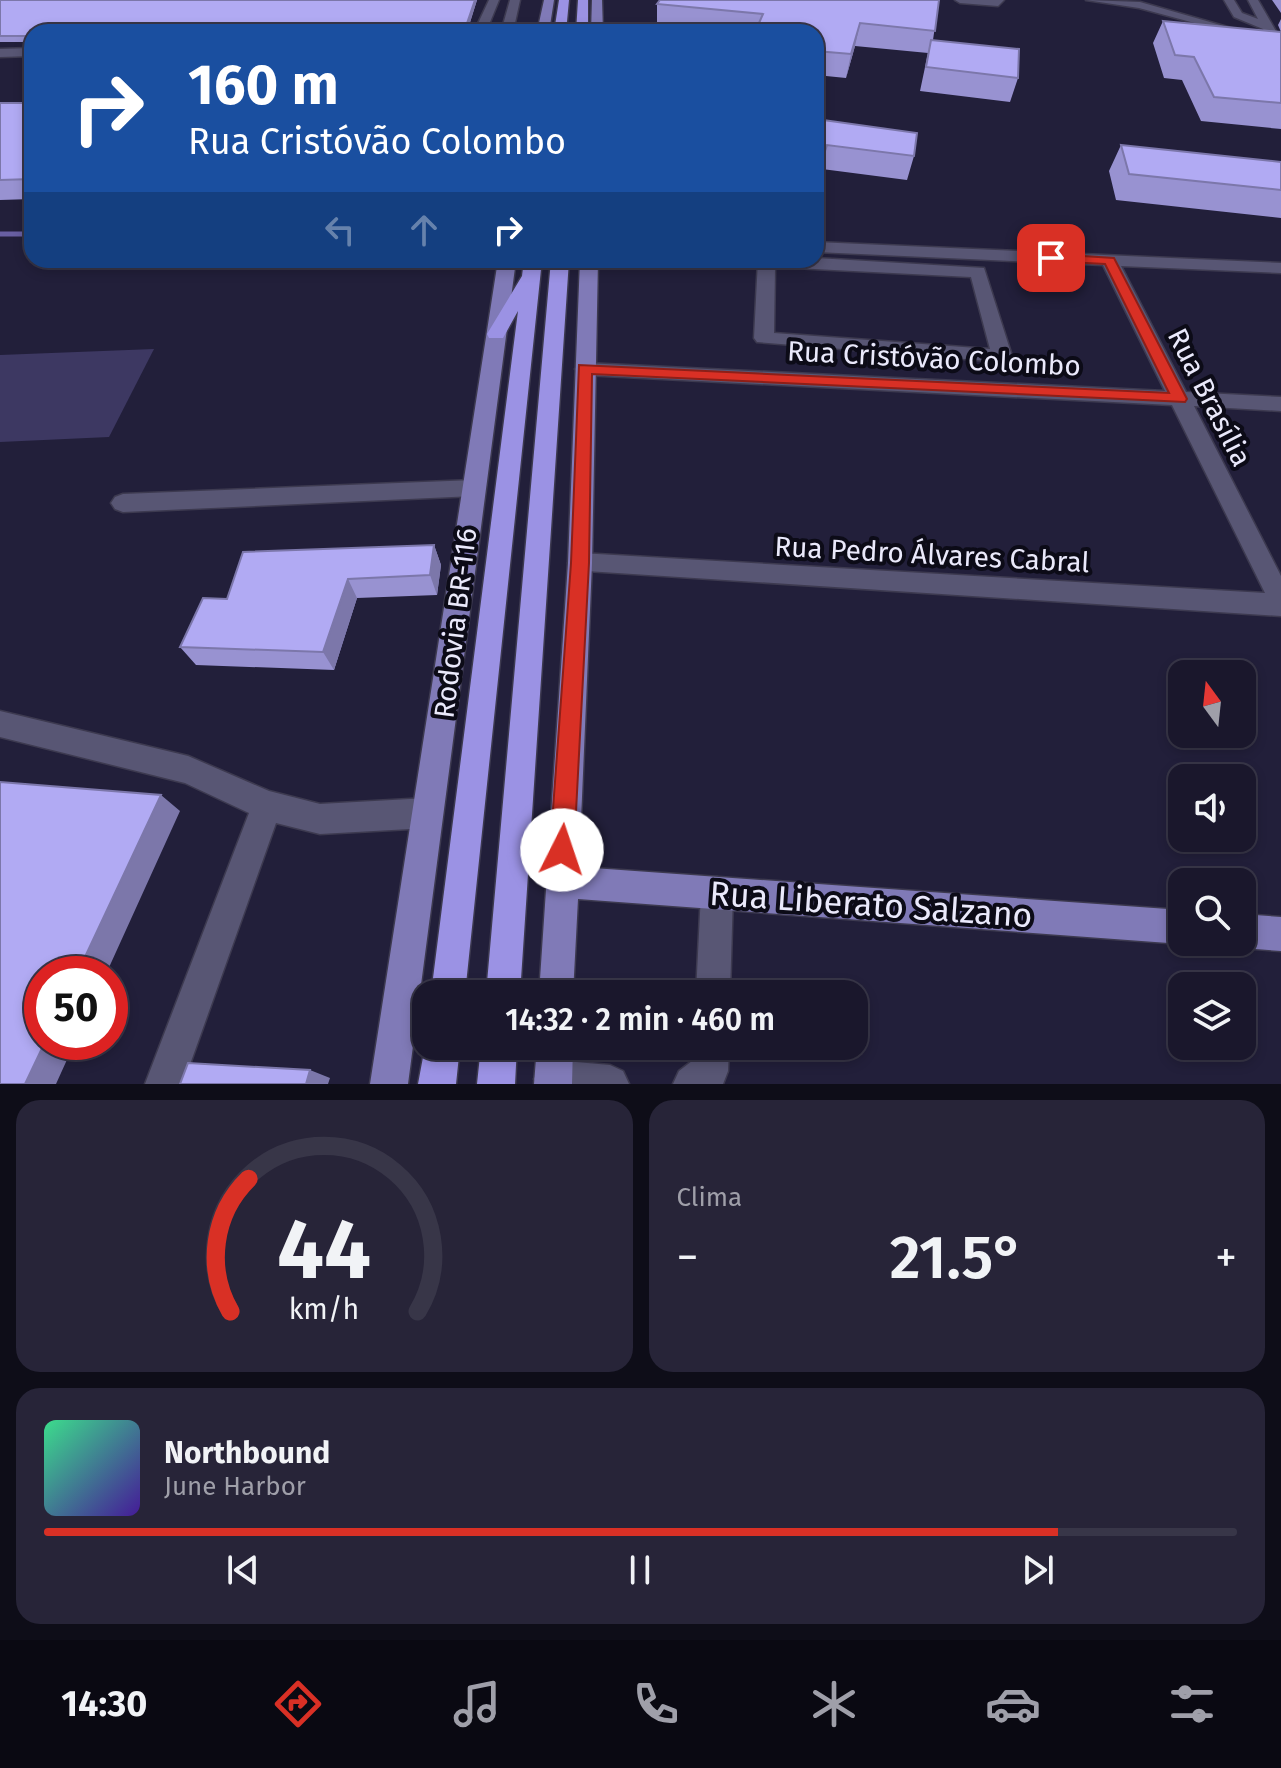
<!DOCTYPE html>
<html lang="pt">
<head>
<meta charset="utf-8">
<style>
	body { margin:0; font-family:"Fira Sans",sans-serif; background:#272438; color:#f1f3f6; height:100vh; display:flex; flex-direction:column; font-size:30px; white-space:nowrap }
	* { box-sizing:border-box; margin:0 }
	p { font-size:26px; color:#9f9fa9 }
	.icon { flex:none; width:44px; height:44px; fill:none; stroke:currentColor; stroke-width:2; stroke-linecap:round; stroke-linejoin:round }
	.map { position:relative; height:1084px; overflow:hidden }
	.side { display:flex; flex-direction:column; gap:16px; padding:16px; background:#0e0d18; flex:1 }
	.side>* { flex:none }
	.guide { position:absolute; left:24px; top:24px; width:800px; height:244px; border-radius:24px; box-shadow:0 4px 12px #0003,0 0 0 2px #383648; background:#1a4fa0; color:#fff; overflow:hidden }
	.needle { width:52px; rotate:345deg }
	.controls { position:absolute; left:1168px; top:660px; display:grid; gap:16px }
	.controls a { display:grid; place-items:center; width:88px; height:88px; border-radius:16px; background:#1a172c; box-shadow:0 4px 12px #0003,0 0 0 2px #383648; font-size:40px }
	.speed { position:absolute; left:24px; top:956px; display:flex; gap:16px; font-size:40px; font-weight:700; text-align:center }
	.speed>* { display:grid; place-content:center; width:104px; height:104px; border-radius:50%; background:#1a172c; box-shadow:0 4px 12px #0003,0 0 0 2px #383648; line-height:1 }
	.speed .limit { border:12px solid #d22; background:#fff; color:#111 }
	.pin { position:absolute; display:grid; place-items:center; width:68px; height:68px; color:#fff; margin:-34px; border-radius:16px; box-shadow:0 4px 12px #0006 }
	.me { position:absolute; width:88px; margin:-44px; rotate:4deg; stroke-linejoin:round; filter:drop-shadow(0 0 6px #0008) }
	.turn { display:flex; align-items:center; gap:28px; height:168px; padding:0 32px; font-size:36px }
	.turn .icon { width:104px; height:104px; stroke-width:2.5 }
	.turn b { display:block; font-size:56px; line-height:68px }
	.lanes { display:flex; align-items:center; height:76px; padding:0 32px; background:#0003; justify-content:center; gap:40px; direction:ltr }
	.lanes .off { opacity:.35 }
	.big { font-size:60px; font-weight:600; line-height:1.1 }
	.side .widget { flex:1; display:flex; flex-direction:column; justify-content:center; gap:12px; min-width:0; padding:0 28px; border-radius:24px; background:#272438 }
	.side .dial { align-items:center; gap:0 }
	.dial svg { height:208px; overflow:visible; fill:none; stroke:#383648; stroke-width:7; stroke-linecap:round; text-anchor:middle }
	.dial text { fill:#f1f3f6; stroke:none }
	.song { display:flex; align-items:center; gap:24px }
	.cover { width:96px; height:96px; border-radius:12px; background:linear-gradient(135deg,hsl(150 70% 55%),hsl(260 70% 35%)) }
	.played { height:8px; border-radius:4px; background:linear-gradient(90deg,#d93025 85%,#383648 85%) }
	.keys { display:flex; justify-content:space-around; direction:ltr }
	.heat { display:flex; justify-content:space-between; align-items:center; font-size:44px; direction:ltr }
	.side .tiles { flex:1; display:grid; gap:16px; grid-template-columns:1fr 1fr }
	.widget:last-child { grid-column:span 2 }
	.trip { position:absolute; left:412px; top:980px; width:456px; height:80px; border-radius:24px; background:#1a172c; box-shadow:0 4px 12px #0003,0 0 0 2px #383648; font-weight:600; line-height:80px; text-align:center }
	.tab-bar { display:flex; height:128px; justify-content:space-around; align-items:center; background:#0a0912; color:#9f9fa9 }
	.tab-bar .icon { width:56px; height:56px }
	.tab-bar .active { color:#d93025 }
	.tab-bar b { font-size:36px; color:#f1f3f6 }
	.map>svg:first-child { display:block }
	.green { fill:#3d3862 }
	.lines { fill:none; stroke-linecap:round; stroke-linejoin:round }
	.stream { stroke:#685fa2; stroke-width:5 }
	.minor-casing { stroke:#3d3a50; stroke-width:3 }
	.major-casing { stroke:#3d3a50; stroke-width:3 }
	.highway-casing { stroke:#3d3a50; stroke-width:3 }
	.minor { fill:#585674; fill-rule:evenodd }
	.major { fill:#807ab7; fill-rule:evenodd }
	.highway { fill:#9b92e4; fill-rule:evenodd }
	.wall { fill:#9892d1 }
	.shaded-wall { fill:#7c77aa }
	.building { fill:#b1aaf3; stroke:#7c77aa; stroke-width:2 }
	.route { fill:#d93025; stroke:#8d1f18; stroke-width:2 }
	.labels { text-anchor:middle; stroke-width:8; stroke-linejoin:round; paint-order:stroke }
	.street-label { font-size:28px; fill:#eae9fb; stroke:#0c0b17 }
	.near-street-label { font-size:34px; fill:#eae9fb; stroke:#0c0b17 }
</style>
</head>
<body>
<div class="map">
<svg width="1281" height="1084" viewBox="0 0 1281 1084">
	<rect width="100%" height="100%" fill="#221f3a"/>
	<path class="green" d="M154,349L109,437L0,442V355Z"/>
	<g class="lines">
		<path class="stream" d="M0,234H32"/>
		<defs>
			<path id="minor" d="M489,0H499L486,32H474Z
				M510,0H520L513,32H501Z
				M955,0H1004L998,6L960,3Z
				M1086,0L1140,2L1245,32L1239,35L1139,8Z
				M1224,0H1234L1242,13L1258,19L1248,0H1258L1281,40V55L1277,54L1263,29L1234,17Z
				M32,48V56L0,57V49Z
				M816,242L1281,263V273L1121,266L1186,392L1281,397V411L1194,406L1281,576V616L571,570L568,563L571,556L580,553L1265,593L1172,405L585,375L575,369L585,363L1165,391L1103,265L816,252Z
				M816,258L984,268L1012,356L1002,362L757,342L754,338L758,260ZM775,267L971,277L990,349L774,333Z
				M474,480L482,482L485,488L482,494L474,496L123,512L115,509L111,503L115,497L123,494Z
				M0,711L188,756L269,791L320,804L428,798L439,802L443,813L439,824L428,828L320,834L276,823L183,1084H145L249,813L185,783L0,737Z
				M717,877L729,881L733,893L730,994H696L701,893L705,881Z
				M693,1046H729L728,1071L723,1084H673L679,1071L692,1061Z
				M553,1060L610,1065L623,1071L629,1084H537L534,1079L540,1066Z"/>
			<path id="major" d="M544,0H554L549,32H537Z
				M592,0H602L603,32H591Z
				M498,260H516L408,1084H370Z
				M580,260H598L592,563L579,867L1182,910V942H1186L1182,944L578,899L573,994H539L568,563Z
				M1242,914L1281,917V951L1242,948L1230,943L1242,942Z
				M537,1046H573L572,1084H534Z"/>
			<path id="highway" d="M559,0H569L566,32H554Z
				M578,0H588V32H576Z
				M524,260H542L465,994H431L518,311L503,338H489L487,334L522,276Z
				M551,260H569L520,994H486Z
				M426,1041V1046H460L456,1084H418Z
				M481,1046H517L515,1084H477Z"/>
		</defs>
		<use href="#minor" class="minor-casing"/>
		<use href="#major" class="major-casing"/>
		<use href="#highway" class="highway-casing"/>
		<use href="#minor" class="minor"/>
		<use href="#major" class="major"/>
		<use href="#highway" class="highway"/>
	</g>
	<path class="wall" d="M0,0H477L467,32H32V42H0Z
		M1272,0H1281V13Z
		M657,4L938,5L933,40L1018,78L1010,102L920,91L928,53L855,46L846,78L816,75V32H711L657,27Z
		M1281,19V32L1278,25Z
		M1163,21L1281,32V129L1201,121L1182,80L1164,78L1153,43Z
		M0,103H32V199L0,200Z
		M816,119L914,156L907,180L822,169Z
		M1121,145L1281,190V218L1116,200L1109,171Z
		M434,545L441,565L437,595L357,598L334,670L196,665L180,647L227,599Z"/>
	<path class="shaded-wall" d="M475,0H477L467,32H464Z
		M860,23L855,46L846,78L851,54Z
		M827,145L822,169L816,190V179Z
		M434,545L441,565L437,595L430,575Z
		M348,579L357,598L334,670L323,652Z
		M161,795L180,811L106,974H77Z
		M45,1042H75L56,1084H25Z
		M310,1070L330,1078L328,1084H306Z"/>
	<path class="building" d="M0,0H475L464,32H32V36H0Z
		M660,0H939L935,31L860,23L851,54L816,51V32H755L763,14L657,4Z
		M1163,21L1281,32V103L1214,97L1194,57L1175,55Z
		M931,40L1019,49L1018,78L926,67Z
		M0,103H32V179L0,180Z
		M816,119L917,133L914,156L827,145L816,179Z
		M1121,145L1281,162V190L1129,174Z
		M434,545L430,575L348,579L323,652L180,647L203,598L227,599L243,552Z
		M0,782L161,795L77,974H42V1042H45L25,1084H0Z
		M188,1063L310,1070L306,1084H180Z"/>
	<path class="route" d="M1051,254L1114,258L1187,399L1185,402L592,374L589,563L574,850L571,858L562,862L554,858L550,850L571,563L579,365L1169,393L1105,264L1046,261L1045,258Z"/>
	<g class="labels">
		<g class="street-label">
			<text transform="translate(934 358) rotate(3)" y="10">Rua Cristóvão Colombo</text>
			<text transform="translate(1210 397) rotate(63)" y="10">Rua Brasília</text>
			<text transform="translate(932 554) rotate(3)" y="10">Rua Pedro Álvares Cabral</text>
			<text transform="translate(455 623) rotate(-83)" y="10">Rodovia BR-116</text>
		</g>
		<g class="near-street-label">
			<text transform="translate(871 904) rotate(4)" y="12">Rua Liberato Salzano</text>
		</g>
	</g>
</svg>
<div class="controls">
<a><svg class="needle" viewBox="-14 -14 28 28"><path d="M0-13l5 13h-10z" fill="#e53935"/><path d="M0 13l5-13h-10z" fill="#9f9fa9"/></svg></a>
<a><svg class="icon" aria-label="sound" viewBox="0 0 24 24"><path d="M4 9h4l5-4v14l-5-4H4zM17 9q2 3 0 6"/></svg></a>
<a><svg class="icon" aria-label="search" viewBox="0 0 24 24"><circle cx="10" cy="10" r="6"/><path d="M15 15l6 6"/></svg></a>
<a><svg class="icon" aria-label="layers" viewBox="0 0 24 24"><path d="M12 4l9 5-9 5-9-5zM3 14l9 5 9-5"/></svg></a>
</div>
<div class="speed"><div class="limit">50</div></div>
<div class="pin" style="left:1051px;top:258px;background:#d93025"><svg class="icon" aria-label="arrive" viewBox="0 0 24 24"><path d="M6 21V4h12l-3 4 3 4H6"/></svg></div>
<svg class="me" style="left:562px;top:850px" viewBox="-20 -20 40 40"><circle r="19" fill="#fff"/><path d="M0-13L10 11 0 6-10 11z" fill="#d93025"/></svg>
<div class="trip">14:32 · 2 min · 460 m</div>
<div class="guide">
<div class="turn"><svg class="icon" aria-label="right" viewBox="0 0 24 24"><path d="M7 20v-9h11M14 6l5 5-5 5"/></svg><div><b>160 m</b>Rua Cristóvão Colombo</div></div>
<div class="lanes"><svg class="icon off" aria-label="left" viewBox="0 0 24 24"><path d="M17 20v-9H6M10 6l-5 5 5 5"/></svg><svg class="icon off" aria-label="ahead" viewBox="0 0 24 24"><path d="M12 20V5M6 11l6-6 6 6"/></svg><svg class="icon" aria-label="right" viewBox="0 0 24 24"><path d="M7 20v-9h11M14 6l5 5-5 5"/></svg></div>
</div>
</div>
<section class="side">
<div class="tiles">
<div class="widget dial"><svg viewBox="0 0 100 80">
<path d="M14 69A42 42 0 1 1 86 69"/>
<path d="M14 69A42 42 0 0 1 21 18" stroke="#d93025"/>
<text x="50" y="56" font-size="32" font-weight="700">44</text>
<text x="50" y="72" font-size="11">km/h</text>
</svg></div>
<div class="widget"><p>Clima</p>
<div class="heat"><a>−</a><b class="big">21.5°</b><a>+</a></div>
</div>
<div class="widget">
<div class="song"><i class="cover"></i><div><b>Northbound</b><p>June Harbor</p></div></div>
<div class="played"></div>
<div class="keys"><svg class="icon" aria-label="previous" viewBox="0 0 24 24"><path d="M18 5L8 12l10 7zM5 5v14"/></svg><svg class="icon" aria-label="pause" viewBox="0 0 24 24"><path d="M8 5v14M16 5v14"/></svg><svg class="icon" aria-label="next" viewBox="0 0 24 24"><path d="M6 5l10 7-10 7zM19 5v14"/></svg></div>
</div>
</div>
</section>
<nav class="tab-bar">
<b>14:30</b>
<svg class="icon active" aria-label="directions" viewBox="0 0 24 24"><path d="M12 3l9 9-9 9-9-9zM9 14v-3h6M13 9l2 2-2 2"/></svg>
<svg class="icon" aria-label="music" viewBox="0 0 24 24"><path d="M9 18V5l10-2v13"/><circle cx="6" cy="18" r="3"/><circle cx="16" cy="16" r="3"/></svg>
<svg class="icon" aria-label="phone" viewBox="0 0 24 24"><path d="M5 4h4l2 5-3 2q2 4 5 5l2-3 5 2v4C11 20 4 13 5 4z"/></svg>
<svg class="icon" aria-label="climate" viewBox="0 0 24 24"><path d="M12 3v18M4 7l16 10M4 17L20 7"/></svg>
<svg class="icon" aria-label="car" viewBox="0 0 24 24"><path d="M5 17H2v-5l4-1 3-4h7l3 4 3 1v5h-3M9 17h6M6 11h13"/><circle cx="7" cy="17" r="2"/><circle cx="17" cy="17" r="2"/></svg>
<svg class="icon" aria-label="filters" viewBox="0 0 24 24"><path d="M4 7h16M4 17h16"/><circle cx="9" cy="7" r="2"/><circle cx="15" cy="17" r="2"/></svg>
</nav>
</body>
</html>
